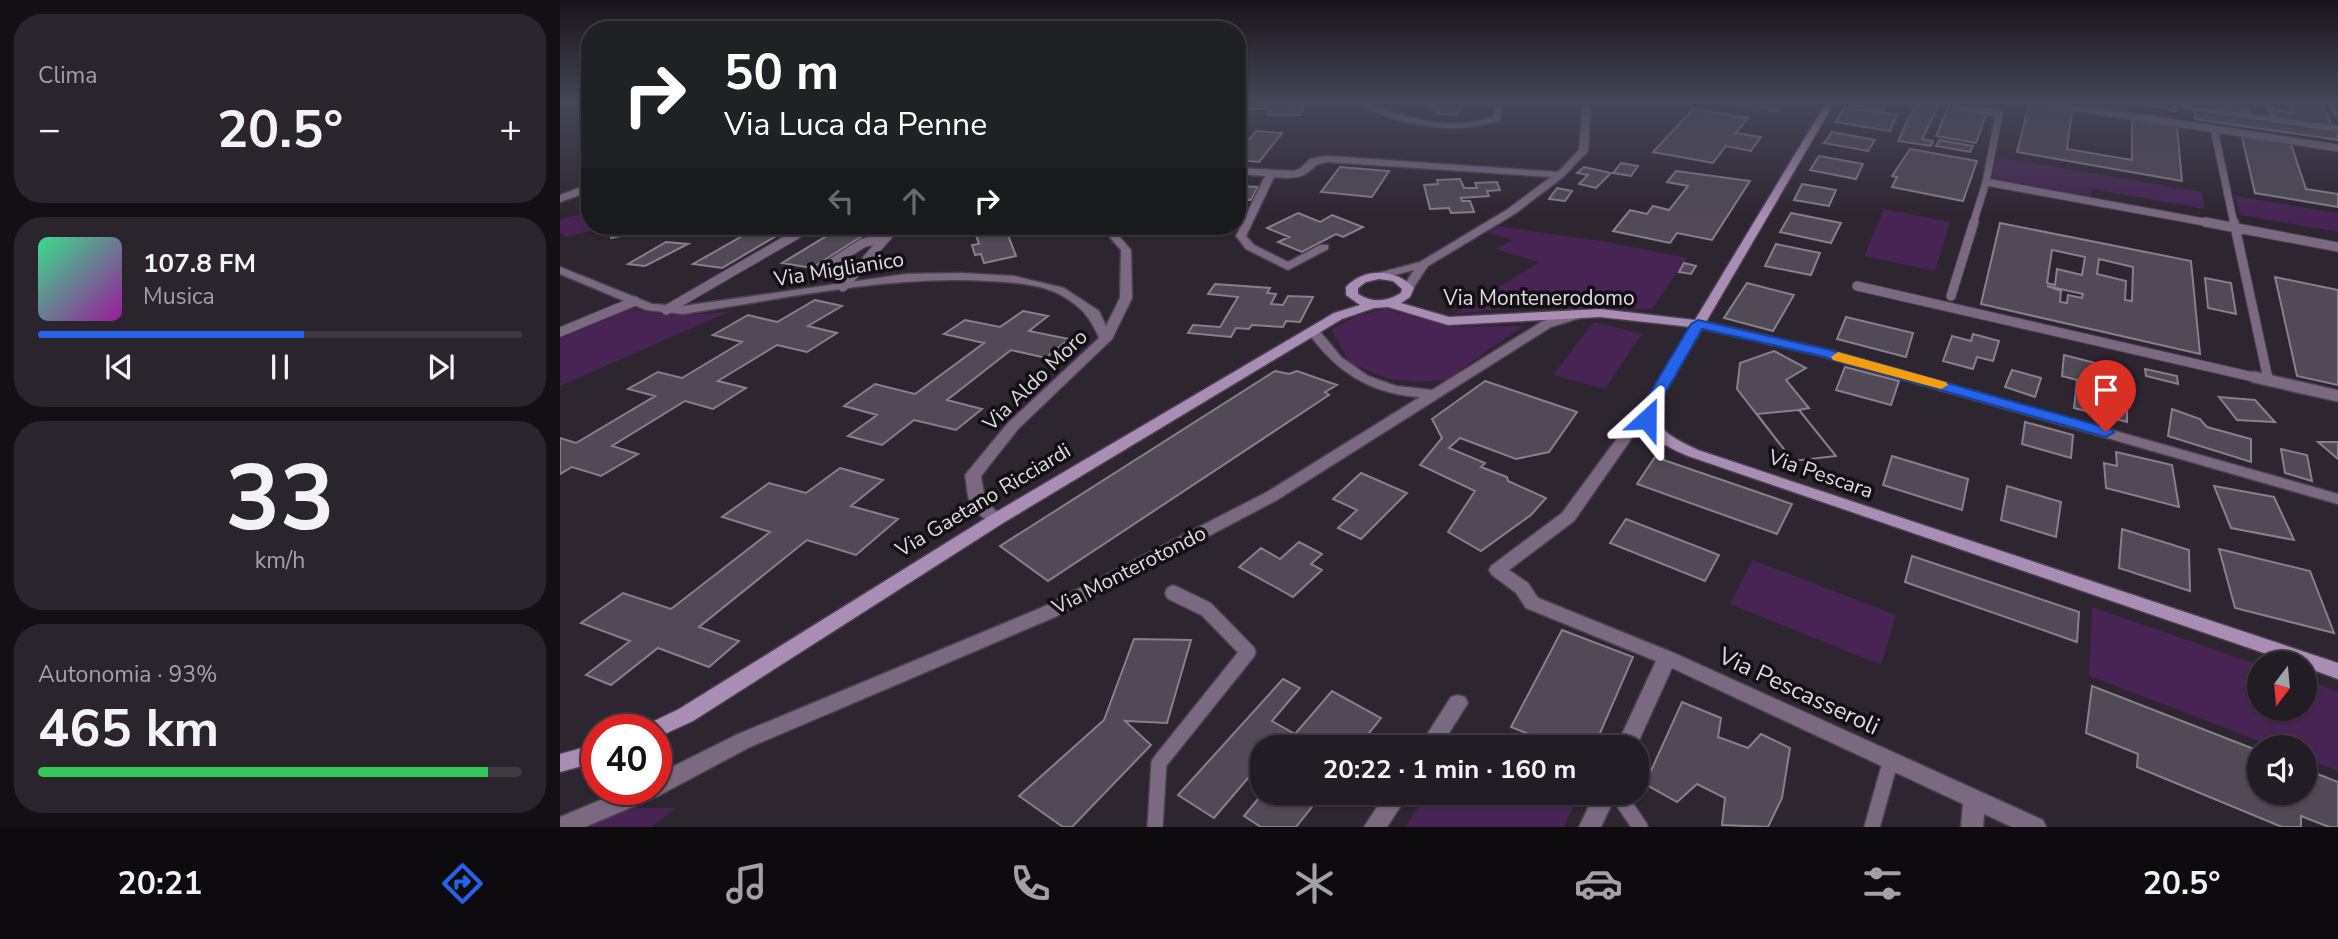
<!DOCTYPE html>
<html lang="it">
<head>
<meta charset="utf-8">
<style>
	body { margin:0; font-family:"Nunito Sans",sans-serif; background:#2a252c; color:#f1f3f6; height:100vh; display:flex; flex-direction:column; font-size:26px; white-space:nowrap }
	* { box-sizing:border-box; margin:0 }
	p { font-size:23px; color:#a2a1a6 }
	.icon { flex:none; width:38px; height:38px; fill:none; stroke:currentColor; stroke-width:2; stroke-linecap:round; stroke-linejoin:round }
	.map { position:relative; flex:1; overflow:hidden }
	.details { display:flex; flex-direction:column; gap:14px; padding:14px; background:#130f14; width:560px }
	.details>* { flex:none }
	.top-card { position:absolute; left:21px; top:21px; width:665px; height:214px; border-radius:28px; box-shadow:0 2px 5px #0004,0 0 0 2px #3f3a41; background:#202124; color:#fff; overflow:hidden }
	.needle { width:46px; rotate:196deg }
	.fabs { position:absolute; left:1687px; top:651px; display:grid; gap:14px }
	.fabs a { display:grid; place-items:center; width:70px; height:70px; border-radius:50%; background:#221c24; box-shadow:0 2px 5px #0004,0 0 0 2px #3f3a41; font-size:35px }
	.speed { position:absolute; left:21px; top:714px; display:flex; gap:14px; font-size:35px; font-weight:700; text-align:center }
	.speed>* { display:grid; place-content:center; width:91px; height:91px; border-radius:50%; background:#221c24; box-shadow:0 2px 5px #0004,0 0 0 2px #3f3a41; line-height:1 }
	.speed .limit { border:10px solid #d22; background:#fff; color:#111 }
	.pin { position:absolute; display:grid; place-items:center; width:60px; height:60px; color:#fff; margin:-72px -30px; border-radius:50% 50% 50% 0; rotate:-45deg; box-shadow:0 0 7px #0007 }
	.pin .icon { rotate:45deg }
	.me { position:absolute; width:77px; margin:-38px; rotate:24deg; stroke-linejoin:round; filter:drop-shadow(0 0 5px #0008) }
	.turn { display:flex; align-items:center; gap:24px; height:147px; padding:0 28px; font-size:32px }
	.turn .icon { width:91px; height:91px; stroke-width:2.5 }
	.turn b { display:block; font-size:49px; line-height:60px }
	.lanes { display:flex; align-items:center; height:66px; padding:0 28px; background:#0003; justify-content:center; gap:35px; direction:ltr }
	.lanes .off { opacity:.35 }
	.big { font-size:52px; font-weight:700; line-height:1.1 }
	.details .widget { flex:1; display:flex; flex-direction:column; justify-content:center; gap:10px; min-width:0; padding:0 24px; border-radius:28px; background:#2a252c }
	.details .dial { align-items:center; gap:0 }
	.dial b { font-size:91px; line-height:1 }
	.song { display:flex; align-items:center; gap:21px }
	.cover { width:84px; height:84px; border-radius:10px; background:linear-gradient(135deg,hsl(150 70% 55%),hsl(300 70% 35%)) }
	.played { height:7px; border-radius:4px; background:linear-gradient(90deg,#2563eb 55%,#3f3a41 55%) }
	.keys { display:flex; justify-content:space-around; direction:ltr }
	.heat { display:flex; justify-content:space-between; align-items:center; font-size:38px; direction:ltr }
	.charge { height:10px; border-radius:5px; background:linear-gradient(90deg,#34c759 93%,#3f3a41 0) }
	.trip { position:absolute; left:690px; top:735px; width:399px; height:70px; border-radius:28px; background:#221c24; box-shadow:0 2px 5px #0004,0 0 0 2px #3f3a41; font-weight:700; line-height:70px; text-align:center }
	.tabs { display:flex; height:112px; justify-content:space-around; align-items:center; background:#0e0b0e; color:#a2a1a6 }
	.tabs .icon { width:49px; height:49px }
	.tabs .selected { color:#2563eb }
	.tabs b { font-size:32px; color:#f1f3f6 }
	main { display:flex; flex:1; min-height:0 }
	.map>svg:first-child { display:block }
	.green { fill:#472454 }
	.building { fill:#514955; stroke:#887f8c; stroke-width:2; fill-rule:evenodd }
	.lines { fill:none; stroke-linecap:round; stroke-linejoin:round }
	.lane-far3-casing { stroke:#49424c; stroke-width:9 }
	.lane-far2-casing { stroke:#49424c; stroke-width:11 }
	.lane-far1-casing { stroke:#49424c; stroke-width:14 }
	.lane-casing { stroke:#49424c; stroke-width:18 }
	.street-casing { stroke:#49424c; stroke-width:3 }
	.secondary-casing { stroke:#49424c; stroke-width:3 }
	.lane-far3 { stroke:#7b6982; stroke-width:7 }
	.lane-far2 { stroke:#7b6982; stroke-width:9 }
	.lane-far1 { stroke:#7b6982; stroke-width:11 }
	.lane { stroke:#7b6982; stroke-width:15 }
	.street { fill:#7b6982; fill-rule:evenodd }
	.secondary { fill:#aa8db5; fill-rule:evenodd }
	.route { fill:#2563eb; stroke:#184099; stroke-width:2 }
	.slow { fill:#f59e0b }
	.labels { text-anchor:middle; stroke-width:7; stroke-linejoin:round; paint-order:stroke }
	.street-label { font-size:21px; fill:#dfdae1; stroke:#131014 }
	.near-street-label { font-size:24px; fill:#dfdae1; stroke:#131014 }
</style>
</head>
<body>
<main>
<section class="details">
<div class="widget"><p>Clima</p>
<div class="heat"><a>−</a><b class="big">20.5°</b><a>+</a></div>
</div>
<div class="widget">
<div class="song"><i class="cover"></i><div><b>107.8 FM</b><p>Musica</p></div></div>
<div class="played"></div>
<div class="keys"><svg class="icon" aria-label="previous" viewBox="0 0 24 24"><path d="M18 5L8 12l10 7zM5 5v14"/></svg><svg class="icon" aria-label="pause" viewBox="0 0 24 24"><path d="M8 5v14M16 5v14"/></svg><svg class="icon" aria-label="next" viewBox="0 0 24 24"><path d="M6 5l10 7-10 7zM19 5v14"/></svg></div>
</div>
<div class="widget dial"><b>33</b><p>km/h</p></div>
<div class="widget"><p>Autonomia · 93%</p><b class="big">465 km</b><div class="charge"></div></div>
</section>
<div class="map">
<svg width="1778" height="827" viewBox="0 0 1778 827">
	<rect width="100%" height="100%" fill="#2d2530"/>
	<path class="green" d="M1437,157L1642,192L1645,209L1532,189L1531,196L1432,178Z
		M1675,196L1778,213V232L1680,215Z
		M1324,209L1390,222L1375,271L1304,256Z
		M30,211V226H46L7,237L0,233V220Z
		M939,226L1047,242L1127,258L1092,309L948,308L895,314L979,262L935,249L953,240L926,232Z
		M71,308C104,318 136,315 171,311L0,386V338Z
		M826,309L889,327L963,326L886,380L861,382L829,379L790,363L771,330L796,316Z
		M1034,322L1082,334L1045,389L993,375Z
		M1193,560L1336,615L1321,665L1170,604Z
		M1532,607L1699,665V709H1745V680L1778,691V771L1745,758V747H1715L1529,676Z
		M867,793H1020L1004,827H845Z
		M64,808H116L91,827H8Z"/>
	<path class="building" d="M683,103H731L729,106H744L740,115H708L710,109H680Z
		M870,103H889L903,105L896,115L876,113L880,108L867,107Z
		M1165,103H1224L1217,111Z
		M1286,103H1328L1324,110Z
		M1356,103H1380L1362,139L1373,141L1371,146L1338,141Z
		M1574,103H1606L1616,105V111Z
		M1633,103H1667L1675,106L1678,113L1635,107Z
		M1728,103H1762L1772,126L1720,118L1718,111L1732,113Z
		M1469,104L1512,111L1507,149L1572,160V120L1617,127L1622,181L1457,152Z
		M1285,107L1337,115L1330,131L1275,122Z
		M1388,108L1426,114L1416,143L1376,136Z
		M1133,109L1188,118L1176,133L1201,137L1191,151L1166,146L1153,163L1093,152Z
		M1634,110L1777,131L1778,140L1635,119Z
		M696,131L722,133L699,162L677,160L683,154H677V138L690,139Z
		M1272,132L1315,140L1308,151L1264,143Z
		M1682,137L1731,144L1746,189L1778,194V207L1695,193Z
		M1379,140L1413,146L1410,152L1376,146Z
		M1350,149L1417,161L1403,201L1332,187L1337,177L1332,176Z
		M1259,156L1303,164L1296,179L1250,170Z
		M1061,163L1078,166L1071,176L1053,173Z
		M780,167L829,171L812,197L761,192Z
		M1024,167L1051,173L1036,188L1019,184L1028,175L1017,173Z
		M1116,171L1190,181L1152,240L1117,233L1110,243L1053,231L1070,210L1087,214L1093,206L1109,210L1128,186L1107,182Z
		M900,179L904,188H917L915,183L937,182L940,190L927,191L929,196L901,198L902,201H910L914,212L891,213L889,208L870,209L864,185L878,184L877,180Z
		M1242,184L1276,190L1269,206L1234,200Z
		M677,186L698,187L691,200H677Z
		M997,188L1012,191L1005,201L989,199Z
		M738,213L760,222L772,215L803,227L783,237L776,234L742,252L718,242L729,237L707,228Z
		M1231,213L1281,223L1271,243L1220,232Z
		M1440,223L1631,261L1640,354L1421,304ZM1492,250L1525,257L1522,275L1497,269L1495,285L1487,283ZM1539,259L1573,267L1572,301L1565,300L1566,281L1537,274ZM1487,286L1523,294L1522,298L1508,295L1507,303L1500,302L1501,291Z
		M81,226L102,227L51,238L50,232Z
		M200,226H233L162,268L133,264Z
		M283,226H318L252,268L222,263Z
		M435,226H449L445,227L456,256L424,263L421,254L415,255L412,245L419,244L416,235L437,231Z
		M106,242L128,244L85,266L68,264Z
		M1216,244L1260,253L1251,275L1205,266Z
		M1124,263L1136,266L1131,274L1119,272Z
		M1715,277L1778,290V385L1737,376Z
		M1645,278L1671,283L1676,314L1648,308Z
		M1187,283L1234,295L1213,331L1164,318Z
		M655,284L710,288L707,293L716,294L711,304L723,305L728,296L753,297L740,322L726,321L723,327L692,325L689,329L676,328L671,337L628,333L633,325L660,327L678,297L648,294Z
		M255,300L282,306L248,326L277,333L247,352L217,345L158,381L186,388L153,409L125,401L52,446L78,454L41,476L12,467L0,474V438L16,443L95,396L68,389L98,372L122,378L182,342L153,335L188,315L217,322Z
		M463,311L488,316L469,331L509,339L486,358L451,350L387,400L422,409L396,430L354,420L322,445L288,436L317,415L284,406L315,384L355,394L424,343L384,334L405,320L440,327Z
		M1286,317L1353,333L1346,357L1277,339Z
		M1413,334L1439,341L1433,361L1417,357L1413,369L1383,361L1392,336L1411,341Z
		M1214,351L1246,368L1226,380L1249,408L1239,410L1276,456L1233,461L1177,389L1180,363Z
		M1504,355L1559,369L1558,385L1567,388V422L1514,408L1517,380L1502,376Z
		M1285,367L1339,381L1331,405L1276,390Z
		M1585,369L1617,376L1618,384L1586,376Z
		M1452,370L1481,378L1475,397L1445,387Z
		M715,371L729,374L737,371L777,385L765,392L769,395L488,581L440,546Z
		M925,381L1017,412L989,452L956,459L900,438L889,448L925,463L921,467L947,477L948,481L986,498L971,515L921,551L888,532L915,491L860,465L882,438L872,419Z
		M1659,397L1695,400L1715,422L1677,420Z
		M1612,409L1640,419L1647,427L1691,439V462L1608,436Z
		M1239,410L1276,456L1233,461L1197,414Z
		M1465,422L1513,435L1511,458L1462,444Z
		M1758,442H1778V459Z
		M1721,449L1747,455L1752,481L1725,473Z
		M1556,452L1612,465L1619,507L1546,488L1544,463L1557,466Z
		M1332,456L1408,479L1402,510L1323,485Z
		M1095,457L1232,504L1217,534L1077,484Z
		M280,468L323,480L291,506L338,519L296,555L247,540L139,627L179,641L149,667L98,648L51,685L26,675L70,641L21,623L63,593L111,609L210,532L162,517L209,483L246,493Z
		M801,473L847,493L801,539L778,528L797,510L773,499Z
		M1447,486L1501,502L1496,537L1441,520Z
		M1654,486L1714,497L1734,540L1671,528Z
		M1066,519L1159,555L1145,581L1050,543Z
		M1562,529L1629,550L1630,591L1559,568Z
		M739,542L762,554L751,564L762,570L733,597L679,567L701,548L720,559Z
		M1659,549L1750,571L1774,633L1675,608Z
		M1352,556L1519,612L1517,642L1345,582Z
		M1002,630L1073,657L1034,747H1001L951,727Z
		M574,639L631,640L607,723L565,721L591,745L512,827H503L459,796L544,720Z
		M723,679L740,688L712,721L735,734L772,691L821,718L798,747H702V776L694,771L654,818L618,795Z
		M1532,686L1699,751V793H1745V769L1778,782V827H1769L1741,816V827H1722L1577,767L1578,754L1526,733Z
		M1122,702L1161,718L1158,737L1188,748L1201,734L1230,748L1222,798L1208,827L1162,825L1165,798L1137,784L1117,802L1085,784Z
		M703,793H763L736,827H701L684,816Z"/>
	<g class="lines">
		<defs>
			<path id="lane-far3" d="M1486,103L1778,148
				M1392,106L1439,114L1426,182L1413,224
				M1654,129L1674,224
				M1426,182L1655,224"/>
			<path id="lane-far2" d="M1645,222L1778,247
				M1674,222L1708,379
				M259,271L303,243L326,237
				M1297,286L1702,379
				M283,287L336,226
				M1391,296L1414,222
				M106,310L251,226
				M0,332L75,301"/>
			<path id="lane-far1" d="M1694,377L1778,396
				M1707,377L1708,380"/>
			<path id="lane" d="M1057,793L1080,827
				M595,827L599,763L688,652L646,609L613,593
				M1312,827L1330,763"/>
			<path id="street" d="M796,103C809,102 821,108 833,112C867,123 899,128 933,117L934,108L926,103H935L942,107L940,120C901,133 865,129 826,116C816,112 805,109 796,103Z
				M1023,103H1031L1028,151L1003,177L956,213L868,266L852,290H844L842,288L854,270L819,279L813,276L815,274L860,262L948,209L991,177L768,162C751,164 756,169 743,175C734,179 724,178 714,177L686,236L694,245L728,262L760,245H768V249L728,270L686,249L676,236L705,176L677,174V168L734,171L741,168L750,159L768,156L998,172L1019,150Z
				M1678,103H1686L1691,114L1710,117L1705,103H1713L1718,118L1778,126V132L1625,109L1621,107L1625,105L1682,113Z
				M1768,103H1776L1778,117L1775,116Z
				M30,184V191L0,202V195Z
				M540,226H550L571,250L572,298L552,339L458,429L421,476L425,501L445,519L443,523C432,526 415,514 410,503C407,496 407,484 405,475L448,423L539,338C530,316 520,305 497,293C478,284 451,282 429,281C327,275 224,299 123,314L86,310L0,274V267L92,304L123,306L346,274L401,273L454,276L504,288L539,311L546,326L560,298L561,250Z
				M1019,310L1023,311L1025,314L1023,317L991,327L717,500L495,617L190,747L98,796L25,827H0V817L67,789H96V775L176,735L483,607L707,492L860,397C810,394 775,371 747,331L749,328H757L781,357L808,376L836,386L872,390L983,321Z
				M1138,320L1265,349L1778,494V504L1257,355L1134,327L1132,324Z
				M1087,415L1094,419L1092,422L1074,435L1014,521L949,570L968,583L978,598L1114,653L1483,820L1486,827H1452L1424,814L1423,827H1401L1403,804L1112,668L1076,747H1056L1096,661L966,608L956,593L931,574L929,570L931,566L1002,513L1064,429Z
				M898,695L905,697L908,703L880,747H859L891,697Z
				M826,793H849L827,827H804Z
				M1035,793H1057L1041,827H1019Z"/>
			<path id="secondary" d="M1266,103H1274L1094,411C1098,433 1120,441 1138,450L1778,663V679L1745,667V663H1733L1128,456C1107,447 1084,436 1080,411L1131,327L1040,317L888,325L828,307L814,308L782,319L443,523L133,721L96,738V730H85L88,724L119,709L431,515L774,313L800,305L786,295V287C805,267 836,269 854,288L850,297L841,303L889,317L1040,309L1135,320ZM819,279L833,281L842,289L841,293C826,302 812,303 798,294V288L806,282Z
				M37,744V762L0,772V754Z"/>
		</defs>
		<use href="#lane-far3" class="lane-far3-casing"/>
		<use href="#lane-far2" class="lane-far2-casing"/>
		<use href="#lane-far1" class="lane-far1-casing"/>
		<use href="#lane" class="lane-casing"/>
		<use href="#street" class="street-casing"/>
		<use href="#secondary" class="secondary-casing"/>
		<use href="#lane-far3" class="lane-far3"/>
		<use href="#lane-far2" class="lane-far2"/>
		<use href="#lane-far1" class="lane-far1"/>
		<use href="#lane" class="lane"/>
		<use href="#street" class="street"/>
		<use href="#secondary" class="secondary"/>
	</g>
	<linearGradient id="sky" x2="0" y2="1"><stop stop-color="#19141a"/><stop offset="0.47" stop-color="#464659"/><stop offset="1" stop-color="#464659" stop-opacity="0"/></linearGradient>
	<rect width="1778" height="218" fill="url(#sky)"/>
	<path class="route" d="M1138,320L1266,349L1551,429L1554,432L1546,437L1257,355L1142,329L1095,411V419L1087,424L1081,422L1079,411L1131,324Z"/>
	<path class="slow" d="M1278,352L1386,382L1388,385L1381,389L1273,360L1271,357Z"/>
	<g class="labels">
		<g class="street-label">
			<text transform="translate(279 269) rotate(-9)" y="7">Via Miglianico</text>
			<text x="979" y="305">Via Montenerodomo</text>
			<text transform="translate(475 380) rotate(-44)" y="7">Via Aldo Moro</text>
			<text transform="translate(1261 474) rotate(19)" y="7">Via Pescara</text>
			<text transform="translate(423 500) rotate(-31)" y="7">Via Gaetano Ricciardi</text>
			<text transform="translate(569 570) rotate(-27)" y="7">Via Monterotondo</text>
		</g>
		<g class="near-street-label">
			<text transform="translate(1239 691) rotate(25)" y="8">Via Pescasseroli</text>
		</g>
	</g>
</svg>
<div class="fabs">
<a><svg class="needle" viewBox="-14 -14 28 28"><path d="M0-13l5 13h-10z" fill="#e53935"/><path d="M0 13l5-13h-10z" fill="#a2a1a6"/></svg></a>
<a><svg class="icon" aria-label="sound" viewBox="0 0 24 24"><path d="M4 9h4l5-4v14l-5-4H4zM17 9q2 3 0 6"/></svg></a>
</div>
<div class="speed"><div class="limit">40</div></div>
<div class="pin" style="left:1546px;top:432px;background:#d93025"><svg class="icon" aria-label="arrive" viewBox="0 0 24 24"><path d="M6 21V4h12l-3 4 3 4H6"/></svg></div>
<svg class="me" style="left:1087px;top:419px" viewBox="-20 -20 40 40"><path d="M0-17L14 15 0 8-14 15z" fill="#2563eb" stroke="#fff" stroke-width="4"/></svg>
<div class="trip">20:22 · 1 min · 160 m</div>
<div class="top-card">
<div class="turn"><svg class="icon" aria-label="right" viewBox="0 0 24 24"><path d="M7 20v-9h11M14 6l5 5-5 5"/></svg><div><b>50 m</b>Via Luca da Penne</div></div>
<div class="lanes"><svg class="icon off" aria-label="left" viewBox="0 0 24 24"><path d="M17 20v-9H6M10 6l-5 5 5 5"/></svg><svg class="icon off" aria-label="ahead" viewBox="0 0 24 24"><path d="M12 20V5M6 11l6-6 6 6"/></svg><svg class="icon" aria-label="right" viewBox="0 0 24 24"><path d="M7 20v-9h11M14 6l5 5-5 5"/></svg></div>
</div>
</div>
</main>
<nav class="tabs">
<b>20:21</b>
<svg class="icon selected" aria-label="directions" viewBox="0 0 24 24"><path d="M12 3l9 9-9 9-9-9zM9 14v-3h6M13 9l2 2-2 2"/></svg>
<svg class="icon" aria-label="music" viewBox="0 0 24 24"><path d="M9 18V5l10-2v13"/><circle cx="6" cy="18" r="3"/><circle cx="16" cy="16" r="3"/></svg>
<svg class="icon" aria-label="phone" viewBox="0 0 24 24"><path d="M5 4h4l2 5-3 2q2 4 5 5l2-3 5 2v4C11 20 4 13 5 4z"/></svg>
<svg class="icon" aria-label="climate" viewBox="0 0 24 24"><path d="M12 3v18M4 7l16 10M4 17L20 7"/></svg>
<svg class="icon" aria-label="car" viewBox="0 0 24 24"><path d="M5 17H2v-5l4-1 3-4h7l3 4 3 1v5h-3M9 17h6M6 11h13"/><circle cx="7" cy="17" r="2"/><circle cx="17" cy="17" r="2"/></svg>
<svg class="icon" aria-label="filters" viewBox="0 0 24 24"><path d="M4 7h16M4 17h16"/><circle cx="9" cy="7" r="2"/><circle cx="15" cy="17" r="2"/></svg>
<b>20.5°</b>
</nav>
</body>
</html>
